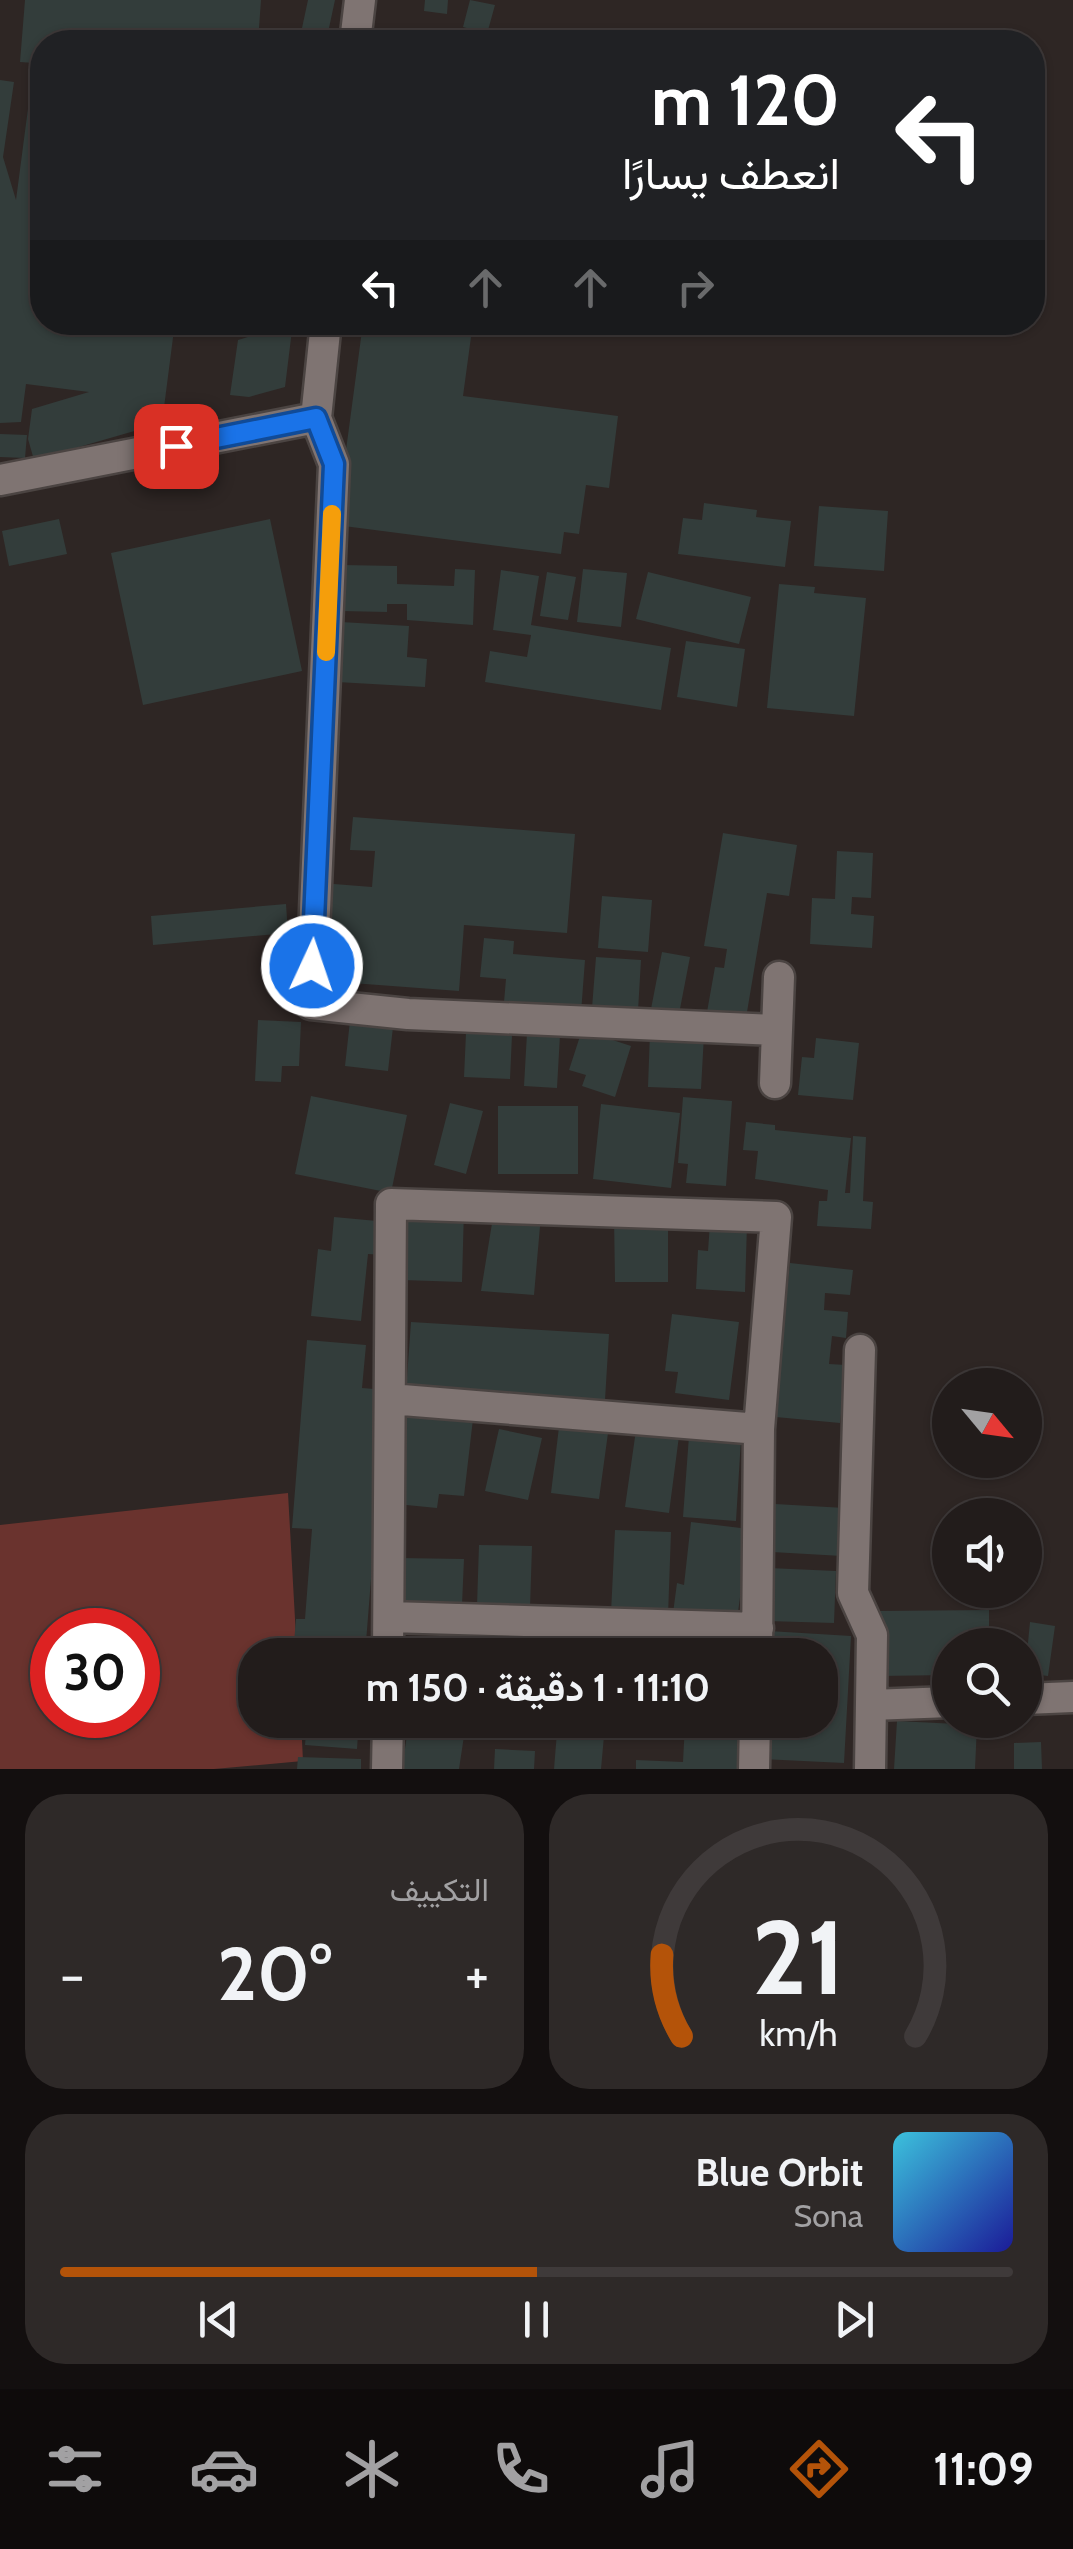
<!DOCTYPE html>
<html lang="ar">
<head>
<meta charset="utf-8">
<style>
	body { margin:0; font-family:Cabin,Vazirmatn,sans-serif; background:#2e2928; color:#f1f3f6; direction:rtl; height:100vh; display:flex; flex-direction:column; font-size:38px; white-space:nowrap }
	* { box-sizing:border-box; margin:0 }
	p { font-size:32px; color:#a2a1a3 }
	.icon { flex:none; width:55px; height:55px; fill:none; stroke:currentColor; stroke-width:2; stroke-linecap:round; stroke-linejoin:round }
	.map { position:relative; height:1769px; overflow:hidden; direction:ltr }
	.side { display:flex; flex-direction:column; gap:25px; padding:25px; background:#130f0f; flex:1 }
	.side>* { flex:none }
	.banner { position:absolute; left:30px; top:30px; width:1015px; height:305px; border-radius:40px; box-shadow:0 2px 8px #0004,0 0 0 2px #3f3a3a; direction:rtl; background:#202124; color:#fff; overflow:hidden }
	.needle { width:65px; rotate:119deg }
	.tools { position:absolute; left:932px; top:1368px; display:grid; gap:20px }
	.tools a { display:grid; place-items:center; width:110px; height:110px; border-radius:50%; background:#221c1b; box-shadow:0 2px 8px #0004,0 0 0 2px #3f3a3a; font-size:50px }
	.speed { position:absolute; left:30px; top:1608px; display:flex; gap:20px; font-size:50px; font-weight:700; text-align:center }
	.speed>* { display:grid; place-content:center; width:130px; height:130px; border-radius:50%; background:#221c1b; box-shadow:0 2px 8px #0004,0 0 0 2px #3f3a3a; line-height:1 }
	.speed .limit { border:15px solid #d22; background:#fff; color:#111 }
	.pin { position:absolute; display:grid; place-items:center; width:85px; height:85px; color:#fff; margin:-42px; border-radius:20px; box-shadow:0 5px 15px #0006 }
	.me { position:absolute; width:110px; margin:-55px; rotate:3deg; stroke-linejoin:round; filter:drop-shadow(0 0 8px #0008) }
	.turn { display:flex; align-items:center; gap:35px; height:210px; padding:0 40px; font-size:45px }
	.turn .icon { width:130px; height:130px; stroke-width:2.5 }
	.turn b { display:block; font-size:70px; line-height:85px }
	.lanes { display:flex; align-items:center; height:95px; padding:0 40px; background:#0003; justify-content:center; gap:50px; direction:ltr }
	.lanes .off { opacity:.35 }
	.big { font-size:75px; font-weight:700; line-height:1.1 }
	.side .card { flex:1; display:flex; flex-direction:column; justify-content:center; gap:15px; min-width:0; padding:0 35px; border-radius:40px; background:#2e2928 }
	.side .dial { align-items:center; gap:0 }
	.dial svg { height:260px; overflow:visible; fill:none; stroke:#3f3a3a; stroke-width:7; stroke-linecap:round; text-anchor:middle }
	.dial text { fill:#f1f3f6; stroke:none }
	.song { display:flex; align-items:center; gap:30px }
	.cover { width:120px; height:120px; border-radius:15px; background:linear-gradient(135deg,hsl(190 70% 55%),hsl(240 70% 35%)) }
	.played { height:10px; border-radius:5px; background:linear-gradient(90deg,#b45309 50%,#3f3a3a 50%) }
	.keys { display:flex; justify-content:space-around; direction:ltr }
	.heat { display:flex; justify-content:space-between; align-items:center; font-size:55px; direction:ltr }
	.side .tiles { flex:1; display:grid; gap:25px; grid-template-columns:1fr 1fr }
	.card:last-child { grid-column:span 2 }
	.trip { position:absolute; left:238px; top:1638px; width:600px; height:100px; border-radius:40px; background:#221c1b; box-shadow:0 2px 8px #0004,0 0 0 2px #3f3a3a; font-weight:700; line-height:100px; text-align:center; direction:rtl }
	.menu { display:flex; height:160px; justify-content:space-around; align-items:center; background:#0e0b0b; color:#a2a1a3 }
	.menu .icon { width:70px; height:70px }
	.menu .current { color:#b45309 }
	.menu b { font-size:45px; color:#f1f3f6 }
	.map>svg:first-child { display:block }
	.green { fill:#6a332e; fill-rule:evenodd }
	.building { fill:#333d3b }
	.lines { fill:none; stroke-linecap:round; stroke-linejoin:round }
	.minor-casing { stroke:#4b4442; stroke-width:35 }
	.minor { stroke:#7f7472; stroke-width:30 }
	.route-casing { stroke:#114b97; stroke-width:25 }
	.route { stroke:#1a73e8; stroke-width:18 }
	.slow { stroke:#f59e0b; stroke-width:18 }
</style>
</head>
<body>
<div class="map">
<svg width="1073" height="1769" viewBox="0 0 1073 1769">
	<rect width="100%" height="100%" fill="#2e2624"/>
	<path class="green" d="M288,1493L297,1655H255V1720H301L303,1761L214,1769H0V1525ZM52,1630H138V1715H52Z"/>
	<path class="building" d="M25,0H261L258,42H42V322H175L162,423L34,460L28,439L32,409L89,392L26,384L21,422L0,423V80L14,82L3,157L16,200L34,63L20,62Z
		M308,0H335L326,42H299Z
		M425,0H448L447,14L424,11Z
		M470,0L495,5L487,34L463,27Z
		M259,322H293L285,387L249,397L230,395L238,340L258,334Z
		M363,323L471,337L463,396L618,416L609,488L586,485L579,534L564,532L561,554L336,525Z
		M0,434L27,435L25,458L0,457Z
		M704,503L757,510L756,517L791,521L785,567L678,554L683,518L702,520Z
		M819,506L888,511L884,571L814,566Z
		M59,519L67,554L9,566L2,531Z
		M270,519L302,671L143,705L111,553Z
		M342,565L397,566V584L454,586L455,569L475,570L473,625L407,620V604H387V612L341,611Z
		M583,569L627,573L621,627L577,622Z
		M501,570L539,576L531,625L671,648L661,710L485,682L490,651L527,657L531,635L493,630Z
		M547,572L576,577L568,620L540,616Z
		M648,572L751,597L739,644L636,619Z
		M779,584L815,587L814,593L866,598L854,716L767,708Z
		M341,622L409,626L407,657L427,659L425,687L337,682Z
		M686,641L745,649L737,707L677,697Z
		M353,817L575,834L567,933L464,925L459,991L325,981L329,926H318L321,883L372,887L375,851L350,850Z
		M723,833L797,845L789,896L767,893L746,1018L707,1012L715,967L724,968L727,949L704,946Z
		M837,851L873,853L871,898L852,897L851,914L874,916L872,948L810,944L812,898L835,899Z
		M602,896L652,900L648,952L598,948Z
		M286,904L288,933L153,945L151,916Z
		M484,938L514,941L513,954L585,960L581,1013L518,1008L519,1003L504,1002L506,979L480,977Z
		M662,952L690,957L679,1014L651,1009Z
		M596,957L641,960L638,1011L592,1008Z
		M258,1020L301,1022L299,1066H282L281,1082L255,1081Z
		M350,1021L393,1027L388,1071L345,1066Z
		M582,1030L631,1046L615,1097L582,1086L586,1075L569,1070Z
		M650,1032L704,1035L701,1089L648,1087Z
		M466,1033L512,1035L510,1079L464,1077Z
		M527,1033L560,1035L557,1088L524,1086Z
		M816,1038L859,1043L853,1100L798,1095L802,1057L814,1058Z
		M311,1096L407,1115L391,1193L295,1174Z
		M683,1097L732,1101L726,1186L686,1183L688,1164L678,1163Z
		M450,1103L483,1111L466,1174L434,1165Z
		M601,1104L680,1113L671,1188L593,1179Z
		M498,1106H578V1174H498Z
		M746,1122L775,1125V1130L851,1138L845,1193H850L853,1136L866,1137L863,1201L873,1202L871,1229L817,1226L819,1201H827L828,1190L755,1179L758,1151L743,1150Z
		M405,1208L464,1209L462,1282L403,1280Z
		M494,1211L541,1215L534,1295L481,1291Z
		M668,1216V1282H615L614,1217Z
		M334,1217L388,1222L385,1255L368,1254L361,1321L311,1316L318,1249L331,1251Z
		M710,1223L747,1224L745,1292L696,1289L698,1250L708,1251Z
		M790,1263L853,1270L850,1295L825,1293L824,1310L848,1312L846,1338L832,1336L829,1364L846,1365L840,1423L765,1416L778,1289L787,1290Z
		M672,1314L739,1322L729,1400L675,1393L678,1372L665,1371Z
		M411,1322L609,1334L605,1400L406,1391Z
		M307,1340L366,1345L362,1388L386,1390L365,1655H293L296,1619H305L312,1529L292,1528Z
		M397,1411L473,1419L464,1496L439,1494L437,1508L386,1503Z
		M559,1427L608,1433L599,1499L551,1493Z
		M499,1429L542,1438L528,1500L485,1491Z
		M636,1430L679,1436L669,1513L625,1507Z
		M689,1436L741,1439L736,1521L683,1517Z
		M775,1504L845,1508L842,1556L772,1552Z
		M691,1522L749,1529L737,1620L673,1613L677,1583L684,1585Z
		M615,1530L671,1532L668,1616L611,1613Z
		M479,1545L532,1546L530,1608L477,1606Z
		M399,1558L464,1559L462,1605L398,1604Z
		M769,1568L836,1571L834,1623L767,1621Z
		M989,1610V1645H950V1675L879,1676V1611Z
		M1030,1622L1055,1626L1048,1676L1025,1673Z
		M651,1627L731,1632L730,1655H534L535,1642L600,1647L601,1631L624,1632V1643L650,1645Z
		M769,1631L851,1636L844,1763L762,1759L764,1720H820V1655H768Z
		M405,1638L504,1640V1655H404Z
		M307,1720H359L357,1749L305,1745Z
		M897,1721L977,1725L975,1769H894Z
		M685,1724L740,1727L738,1769H636V1760L683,1762Z
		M408,1728L464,1736L459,1769H402Z
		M557,1732L604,1736L601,1769H554Z
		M1041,1742L1042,1769H1014V1743Z
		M495,1749L535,1751L534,1769H494Z
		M298,1757L361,1759V1769H297Z"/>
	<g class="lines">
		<defs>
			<path id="minor" d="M355,42L360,0
				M316,418L334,464L311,1004L408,1014L777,1030
				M0,480L316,418L326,322
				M775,1083L779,977
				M860,1350L853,1593L872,1635L870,1769
				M390,1399L759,1429
				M389,1617L758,1628
				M388,1655L391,1204L776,1217L759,1429L757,1655
				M1025,1699L1073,1697
				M871,1705L950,1702
				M387,1769L388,1720
				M754,1769L755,1720"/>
		</defs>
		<use href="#minor" class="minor-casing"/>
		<use href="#minor" class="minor"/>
	</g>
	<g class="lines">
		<defs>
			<path id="route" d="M176,446L316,418L334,464L312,966"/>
		</defs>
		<use href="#route" class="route-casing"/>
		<use href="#route" class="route"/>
		<path class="slow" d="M326,652L332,514"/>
	</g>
</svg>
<div class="tools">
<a><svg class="needle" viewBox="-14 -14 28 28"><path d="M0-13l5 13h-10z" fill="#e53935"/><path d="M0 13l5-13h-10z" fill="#a2a1a3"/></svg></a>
<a><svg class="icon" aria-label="sound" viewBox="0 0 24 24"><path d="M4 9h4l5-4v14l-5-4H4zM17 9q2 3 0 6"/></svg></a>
<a><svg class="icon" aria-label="search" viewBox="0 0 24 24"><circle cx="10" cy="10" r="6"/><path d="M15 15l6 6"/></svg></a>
</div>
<div class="speed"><div class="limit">30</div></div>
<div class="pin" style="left:176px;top:446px;background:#d93025"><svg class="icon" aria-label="arrive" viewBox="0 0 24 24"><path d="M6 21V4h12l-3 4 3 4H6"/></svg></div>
<svg class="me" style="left:312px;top:966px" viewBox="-20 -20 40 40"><circle r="17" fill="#1a73e8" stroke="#fff" stroke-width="3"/><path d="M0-11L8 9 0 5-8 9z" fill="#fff"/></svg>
<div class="trip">11:10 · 1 دقيقة · 150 m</div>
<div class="banner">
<div class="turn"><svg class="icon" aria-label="left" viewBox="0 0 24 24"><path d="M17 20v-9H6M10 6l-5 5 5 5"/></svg><div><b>120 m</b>انعطف يسارًا</div></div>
<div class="lanes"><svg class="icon" aria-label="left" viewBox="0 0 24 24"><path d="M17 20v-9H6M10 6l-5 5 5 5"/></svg><svg class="icon off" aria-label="ahead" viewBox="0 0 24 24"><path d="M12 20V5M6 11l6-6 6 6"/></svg><svg class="icon off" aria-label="ahead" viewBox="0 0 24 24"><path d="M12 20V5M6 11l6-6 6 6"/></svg><svg class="icon off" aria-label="right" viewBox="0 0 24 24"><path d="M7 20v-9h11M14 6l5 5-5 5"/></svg></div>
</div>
</div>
<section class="side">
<div class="tiles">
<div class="card dial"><svg viewBox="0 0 100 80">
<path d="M14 69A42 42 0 1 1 86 69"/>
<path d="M14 69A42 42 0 0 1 8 44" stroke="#b45309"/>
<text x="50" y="56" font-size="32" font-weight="700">21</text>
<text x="50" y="72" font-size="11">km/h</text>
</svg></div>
<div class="card"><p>التكييف</p>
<div class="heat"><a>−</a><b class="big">20°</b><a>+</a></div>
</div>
<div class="card">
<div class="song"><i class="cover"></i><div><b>Blue Orbit</b><p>Sona</p></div></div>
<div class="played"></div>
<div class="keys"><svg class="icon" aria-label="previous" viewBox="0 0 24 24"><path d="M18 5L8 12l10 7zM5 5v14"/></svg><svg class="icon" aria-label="pause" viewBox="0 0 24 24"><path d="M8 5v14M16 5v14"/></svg><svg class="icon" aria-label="next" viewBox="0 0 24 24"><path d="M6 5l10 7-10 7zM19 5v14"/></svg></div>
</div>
</div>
</section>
<nav class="menu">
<b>11:09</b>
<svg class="icon current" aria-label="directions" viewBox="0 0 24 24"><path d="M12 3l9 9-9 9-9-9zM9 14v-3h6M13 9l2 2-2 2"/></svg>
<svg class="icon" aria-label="music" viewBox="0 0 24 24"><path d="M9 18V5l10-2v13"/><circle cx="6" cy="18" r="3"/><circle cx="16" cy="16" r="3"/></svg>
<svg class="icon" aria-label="phone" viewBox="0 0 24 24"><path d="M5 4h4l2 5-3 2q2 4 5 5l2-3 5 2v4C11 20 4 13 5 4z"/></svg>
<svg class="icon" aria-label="climate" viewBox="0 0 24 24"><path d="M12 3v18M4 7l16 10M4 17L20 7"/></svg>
<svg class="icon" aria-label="car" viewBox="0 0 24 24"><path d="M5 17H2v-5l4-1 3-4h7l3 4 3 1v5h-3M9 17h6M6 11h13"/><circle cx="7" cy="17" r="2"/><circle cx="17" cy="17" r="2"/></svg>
<svg class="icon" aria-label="filters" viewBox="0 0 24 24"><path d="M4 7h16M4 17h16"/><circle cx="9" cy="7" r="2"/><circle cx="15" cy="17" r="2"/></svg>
</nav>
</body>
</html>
